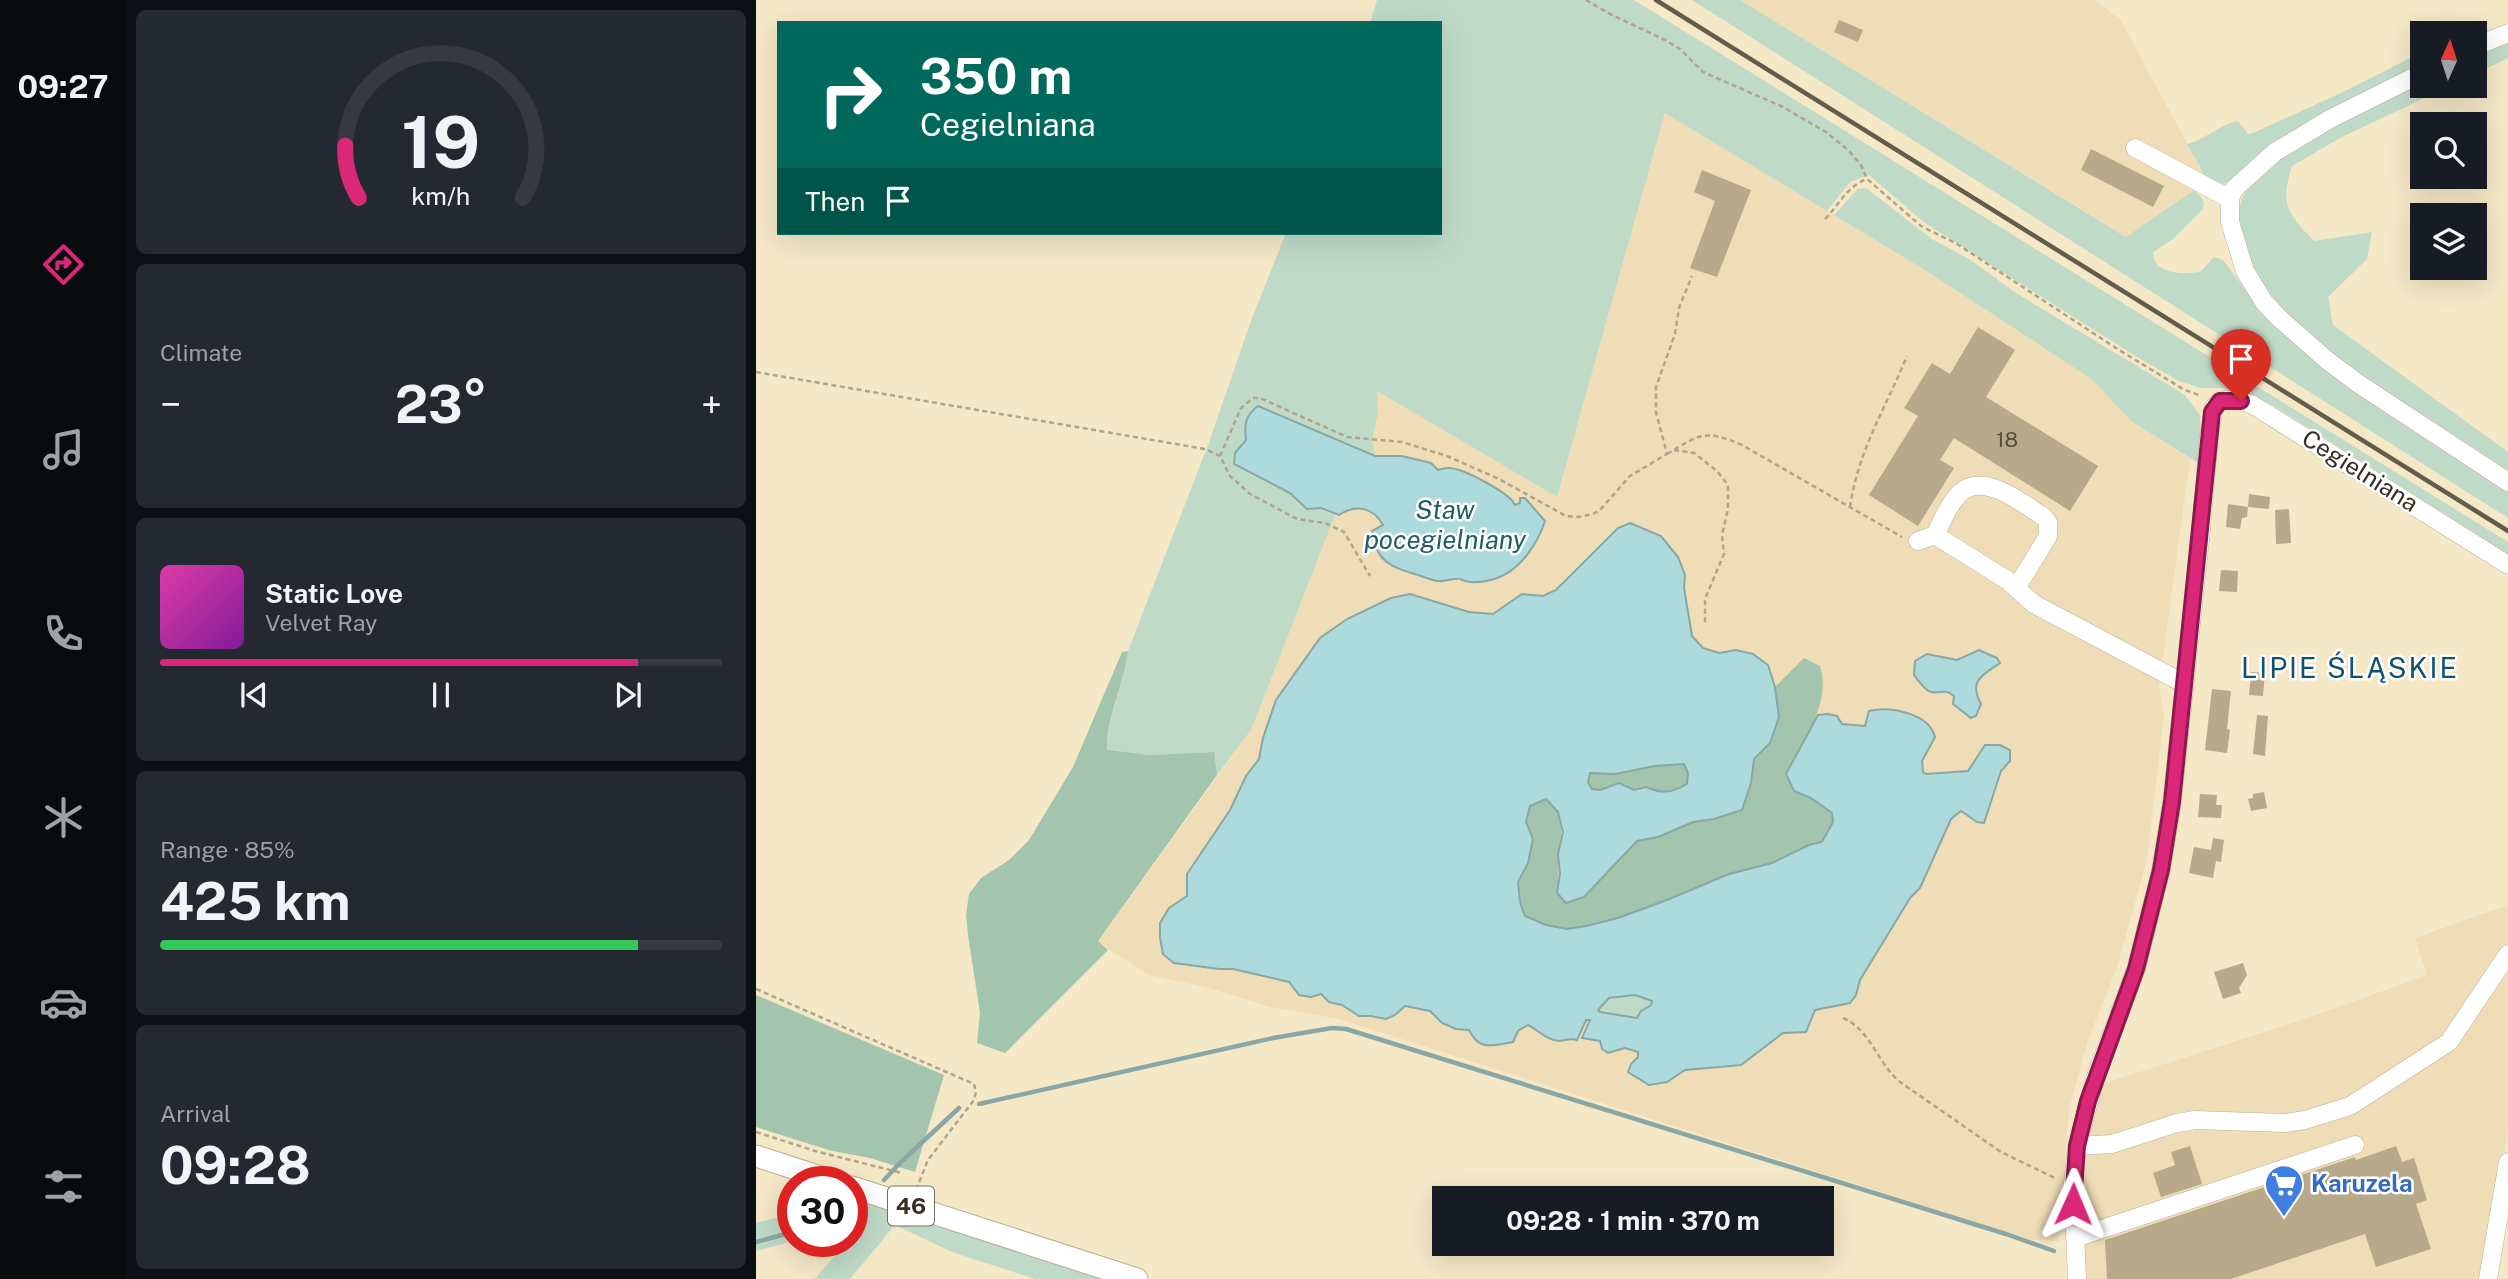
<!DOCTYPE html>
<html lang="en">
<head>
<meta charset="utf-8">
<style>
	body { margin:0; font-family:"Public Sans",sans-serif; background:#242831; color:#f1f3f6; height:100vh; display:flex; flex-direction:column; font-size:26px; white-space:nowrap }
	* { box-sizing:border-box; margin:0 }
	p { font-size:23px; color:#9ea1a6 }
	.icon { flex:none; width:38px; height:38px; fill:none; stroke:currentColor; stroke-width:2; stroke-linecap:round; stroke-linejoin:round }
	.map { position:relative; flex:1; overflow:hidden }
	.details { display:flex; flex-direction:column; gap:10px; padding:10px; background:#0d0f14; width:630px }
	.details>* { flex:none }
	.banner { position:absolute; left:21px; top:21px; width:665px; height:214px; border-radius:0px; box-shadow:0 7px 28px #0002; background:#00695c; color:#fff; overflow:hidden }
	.needle { width:46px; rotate:3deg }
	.buttons { position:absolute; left:1654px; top:21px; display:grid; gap:14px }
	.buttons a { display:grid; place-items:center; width:77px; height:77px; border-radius:0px; background:#171b24; box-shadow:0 7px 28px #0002; font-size:35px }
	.speed { position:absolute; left:21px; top:1166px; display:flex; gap:14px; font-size:35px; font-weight:700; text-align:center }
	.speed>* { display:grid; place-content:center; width:91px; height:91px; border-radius:50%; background:#171b24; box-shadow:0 7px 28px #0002; line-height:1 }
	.speed .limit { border:10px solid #d22; background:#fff; color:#111 }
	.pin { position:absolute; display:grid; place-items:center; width:60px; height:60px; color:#fff; margin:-72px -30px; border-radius:50% 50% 50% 0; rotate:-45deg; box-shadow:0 0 7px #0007 }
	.pin .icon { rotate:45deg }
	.me { position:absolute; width:77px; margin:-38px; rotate:1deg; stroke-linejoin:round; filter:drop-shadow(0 0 5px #0008) }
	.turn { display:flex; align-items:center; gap:24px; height:147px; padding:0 28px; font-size:32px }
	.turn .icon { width:91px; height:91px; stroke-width:2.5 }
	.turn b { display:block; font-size:49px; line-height:60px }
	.then { display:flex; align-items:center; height:66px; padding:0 28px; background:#0003; gap:14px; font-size:26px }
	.big { font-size:52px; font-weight:700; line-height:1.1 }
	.details .tile { flex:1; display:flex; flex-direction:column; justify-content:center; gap:10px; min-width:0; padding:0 24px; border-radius:10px; background:#242831 }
	.details .dial { align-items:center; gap:0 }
	.dial svg { height:182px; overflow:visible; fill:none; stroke:#363941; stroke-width:7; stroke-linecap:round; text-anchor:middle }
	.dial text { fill:#f1f3f6; stroke:none }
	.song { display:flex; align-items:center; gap:21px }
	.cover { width:84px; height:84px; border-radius:10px; background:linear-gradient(135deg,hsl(320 70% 55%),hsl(290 70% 35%)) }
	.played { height:7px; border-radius:4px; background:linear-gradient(90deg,#db2777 85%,#363941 85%) }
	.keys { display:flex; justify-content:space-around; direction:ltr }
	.heat { display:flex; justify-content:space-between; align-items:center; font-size:38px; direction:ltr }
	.charge { height:10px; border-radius:5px; background:linear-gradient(90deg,#34c759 85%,#363941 0) }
	.trip { position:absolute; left:676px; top:1186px; width:402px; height:70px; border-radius:0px; background:#171b24; box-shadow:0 7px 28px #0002; font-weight:700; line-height:70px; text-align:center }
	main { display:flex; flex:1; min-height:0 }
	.dock { display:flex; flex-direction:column; width:126px; justify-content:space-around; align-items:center; background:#090b0e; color:#9ea1a6 }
	.dock .icon { width:49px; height:49px }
	.dock .on { color:#db2777 }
	.dock b { font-size:32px; color:#f1f3f6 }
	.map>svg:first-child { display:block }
	.built { fill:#eeddb6 }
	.green { fill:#c0dac8 }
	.forest { fill:#a3c4ad }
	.water { fill:#addadd; stroke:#89a7a5; stroke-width:2; fill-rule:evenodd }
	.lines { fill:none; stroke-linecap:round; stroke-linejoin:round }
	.stream { stroke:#89a7a5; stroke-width:4.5 }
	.building { fill:#b7a989 }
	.minor-casing { stroke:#bcaf91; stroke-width:19 }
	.major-casing { stroke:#bcaf91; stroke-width:23 }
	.path { stroke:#afa58b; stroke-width:2.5; stroke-dasharray:5 3.5; stroke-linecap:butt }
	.minor { stroke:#fff; stroke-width:18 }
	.major { stroke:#fff; stroke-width:21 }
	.rail { stroke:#635c4a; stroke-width:4.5 }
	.route-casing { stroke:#8e194d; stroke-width:18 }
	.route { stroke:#db2777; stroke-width:12 }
	.labels { text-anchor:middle; stroke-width:5; stroke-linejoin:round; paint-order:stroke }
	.number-label { font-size:21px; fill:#554e3c }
	.shield { fill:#fff; stroke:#716d64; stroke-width:2 }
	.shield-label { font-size:23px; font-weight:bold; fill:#342f22 }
	.street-label { font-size:24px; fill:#342f22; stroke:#fff }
	.shop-label { font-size:24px; font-weight:bold; fill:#366cbe; stroke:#fff; text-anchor:start }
	.water-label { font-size:26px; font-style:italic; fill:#205d61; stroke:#fff }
	.quarter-label { font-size:28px; letter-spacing:2px; fill:#0e5270; stroke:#fff }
</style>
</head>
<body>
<main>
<nav class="dock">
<b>09:27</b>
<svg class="icon on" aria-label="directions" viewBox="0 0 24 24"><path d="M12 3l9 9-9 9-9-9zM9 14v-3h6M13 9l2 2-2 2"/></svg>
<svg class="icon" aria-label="music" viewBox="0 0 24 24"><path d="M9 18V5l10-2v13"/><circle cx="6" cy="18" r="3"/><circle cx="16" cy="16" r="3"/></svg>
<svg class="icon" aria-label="phone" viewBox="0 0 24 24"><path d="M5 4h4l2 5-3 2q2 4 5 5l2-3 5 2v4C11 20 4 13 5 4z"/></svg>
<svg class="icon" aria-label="climate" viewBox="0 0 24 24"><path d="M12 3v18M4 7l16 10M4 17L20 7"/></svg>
<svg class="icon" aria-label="car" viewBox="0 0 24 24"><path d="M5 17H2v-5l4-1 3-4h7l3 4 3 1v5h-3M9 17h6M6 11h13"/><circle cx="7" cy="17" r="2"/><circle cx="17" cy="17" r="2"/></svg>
<svg class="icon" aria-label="filters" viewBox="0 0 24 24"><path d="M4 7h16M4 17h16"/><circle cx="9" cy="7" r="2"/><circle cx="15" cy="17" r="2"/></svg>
</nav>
<section class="details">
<div class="tile dial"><svg viewBox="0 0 100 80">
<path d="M14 69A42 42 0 1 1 86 69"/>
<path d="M14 69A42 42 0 0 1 8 46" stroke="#db2777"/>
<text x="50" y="56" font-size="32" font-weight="700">19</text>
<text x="50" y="72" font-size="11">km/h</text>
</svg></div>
<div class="tile"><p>Climate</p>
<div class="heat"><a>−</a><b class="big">23°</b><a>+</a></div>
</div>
<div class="tile">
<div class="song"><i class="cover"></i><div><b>Static Love</b><p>Velvet Ray</p></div></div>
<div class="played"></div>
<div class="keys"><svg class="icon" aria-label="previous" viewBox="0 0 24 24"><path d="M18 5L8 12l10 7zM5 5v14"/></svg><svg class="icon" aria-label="pause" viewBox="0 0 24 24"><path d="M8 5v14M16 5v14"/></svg><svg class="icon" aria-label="next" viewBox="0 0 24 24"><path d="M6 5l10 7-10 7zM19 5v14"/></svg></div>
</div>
<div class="tile"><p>Range · 85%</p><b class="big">425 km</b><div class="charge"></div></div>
<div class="tile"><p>Arrival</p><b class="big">09:28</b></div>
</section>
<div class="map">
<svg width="1752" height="1279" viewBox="0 0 1752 1279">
	<rect width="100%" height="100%" fill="#f5e8c7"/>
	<path class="built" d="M984,0H1338L1364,19L1447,173L1436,191L1371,237Z
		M909,113L1169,270L1337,380L1375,421L1434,459L1403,686L1408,715L1391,859L1361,967L1332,1040L1313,1109L1303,1241L1276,1240L583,1019L515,1007L453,988L393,975L342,942L495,730L455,472L506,323L801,497Z
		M1752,905V1129L1728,1279H1331L1323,1190L1331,1126L1346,1084L1552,1018L1671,975L1659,938Z"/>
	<path class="green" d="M621,0H878L1752,542V554L1516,405L1492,393L1467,388H1445L1423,381L1381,357L1169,223L1113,175L1094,182L1071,211L909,113L801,497L621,391L622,413L616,439L619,456L502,406L489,430L490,440L479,453L478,464L534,493L547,503L579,515L495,730L461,775L457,752L393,755L351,751C351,717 368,685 372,651L452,445L496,318L530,233H684V23H614Z
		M936,0H984L1370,237L1438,190C1445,197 1451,200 1446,210L1417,239L1397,252C1397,275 1428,274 1444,272L1458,257L1467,260L1502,306L1752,490V518Z
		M1752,40V58L1719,74L1718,53Z
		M1666,52V68L1484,176L1467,184L1445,176L1447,172L1431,144C1451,139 1464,124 1482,121L1492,134L1497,133L1591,90Z
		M1666,79V86H1694L1586,137L1536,166C1524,205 1531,213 1558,241L1616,232L1611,259L1572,297L1577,325L1752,452V473L1597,374L1539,325L1501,284L1483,225L1481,213L1490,188L1536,147Z
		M1110,188L1176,239L1213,259L1260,293L1429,395L1444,415L1445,465L1375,421L1337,380L1169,270L1078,215L1102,189Z
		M879,995L896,1001L895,1005L885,1011L881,1018L844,1012L842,1009L853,998Z
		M96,1198L352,1279H279L196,1252L139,1225L94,1279H59L91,1241H96V1235L107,1222L96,1224Z
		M37,1213V1241L0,1251V1223Z"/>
	<path class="forest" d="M372,651C368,684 350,719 351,750L393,755L458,752L461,775L342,941L352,950L249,1053L221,1043L224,1013L212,935L210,915L213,894L225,878L253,860L273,840L317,767L366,652Z
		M1048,658L1064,666C1076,703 1046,742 1031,774L1038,791L1055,798L1076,813L1077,822L1066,842L1053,845L1016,863L973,874L911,900L862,918L830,926L811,929L790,925L769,916L764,902L762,881L772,863L770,822L774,807L791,799C810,821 806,825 803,852C801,866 804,877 801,893L828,897L881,841L902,837L937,822L958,819L995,783L998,759L1014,743L1023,717L1019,687Z
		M928,764L932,773L931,785C916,793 905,794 889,787L878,790L863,783L844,790L836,789L832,782L834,773L859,774L899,766Z
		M0,995L188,1075L159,1172L114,1158L76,1151L0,1127Z"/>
	<path class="water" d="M502,406L619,456H646L675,463L682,470C685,469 689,468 692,468C706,467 755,494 759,505L764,503V498H769L789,521C782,542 767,566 746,576C736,581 720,584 709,581C701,579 708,578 699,579C694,579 688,582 683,581C677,581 669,577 662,575C635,567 620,562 616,531L627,525C617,507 600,504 583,515L565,508L551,509L534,493L478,464L479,453L490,440C488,424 489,416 502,406Z
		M874,523L905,536L922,557L929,575L928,588L936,636L947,648L963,653L980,650L997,654L1012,665L1019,687L1023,717L1014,743L998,759L995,783L986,810L958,819L937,822L902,837L881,841L828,897L810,903L801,893L804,874L802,854L807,832L802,812L790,799L774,806L770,822L777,839L772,863L762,882L764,902L769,916L790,925L811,929L830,926L862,918L911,900L973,874L1016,863L1053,845L1066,842L1077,822L1076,813L1055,798L1038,791L1030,774L1062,715L1072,714L1081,716L1086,724L1109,726L1113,711C1134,706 1173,713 1179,737L1166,761L1167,772L1170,774L1212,771L1229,745H1244L1254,750V761L1245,771L1228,823L1221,822L1205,811L1195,819L1164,888L1154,898L1104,980L1100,995L1094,1003L1059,1010L1050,1032L1027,1033L985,1065L929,1070L911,1082L893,1085L872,1072L875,1064L882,1057V1052L869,1048L852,1053L846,1049L844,1041L826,1038L834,1020H830L821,1040C814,1038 811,1040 804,1041C792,1041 782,1030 772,1025L762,1031L757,1042C736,1045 724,1052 713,1030L700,1029L686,1023L674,1011L649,1006L639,1015L630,1019L615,1016H603L586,1005L573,1002L565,994L555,997L543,995L533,982L477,969H463L418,963L413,959L407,954L404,938V923L413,908L431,896V874L474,810L490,776L503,759L507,738L520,700L564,638L591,619L635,598L654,594L713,612L737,614L766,594L787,596L800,590L862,528ZM928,764L932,773L931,784C916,793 905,794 890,787L878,790L863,783L844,790L836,789L832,782L834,773L859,774L899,766ZM879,995L896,1001L895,1005L885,1011L881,1018L844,1012L842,1010L853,998Z
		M1223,650L1241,658L1244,663C1227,675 1212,680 1225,704L1220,716L1215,718L1197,704L1198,696C1189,688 1185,694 1175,692C1168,690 1162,680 1158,675L1159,661L1171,654L1201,660Z"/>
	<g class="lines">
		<path class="stream" d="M223,1104L517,1038L576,1028L590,1029L1250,1234L1298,1251
			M128,1180L146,1161L203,1108
			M96,1215L107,1206
			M0,1242L37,1232"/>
	</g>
	<path class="building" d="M1083,20L1107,30L1102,42L1078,32Z
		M1335,149L1408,186L1397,207L1325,170Z
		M946,170L995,190L961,277L934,268L959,201L938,192Z
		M1222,327L1259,350L1230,397L1342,466L1314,511L1198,438L1184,460L1198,468L1162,526L1113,495L1162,416L1148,408L1176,363L1194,374Z
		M1493,494L1514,497L1513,509L1492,507Z
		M1472,504L1492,507L1491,517L1486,518L1484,529L1470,527Z
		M1533,509L1535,543L1520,544L1519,510Z
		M1465,570L1482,571L1481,592L1463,591Z
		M1495,672L1509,673L1507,696L1493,695Z
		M1456,689L1475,691L1471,729L1474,730L1471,753L1449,750Z
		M1501,715L1512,716L1509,756L1497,754Z
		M1508,792L1511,808L1495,811L1492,799L1497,798V794Z
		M1444,794L1461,795L1460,805H1466L1465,818L1442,817Z
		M1457,838L1468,840L1465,862L1460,861L1457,878L1433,873L1438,847L1455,850Z
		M1487,963L1491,975L1483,988L1485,993L1467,999L1458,972Z
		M1434,1146L1446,1184L1405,1197L1397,1173L1419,1165L1415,1152Z
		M1640,1146L1646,1162L1658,1158L1671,1200L1660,1204L1675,1249L1620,1267L1609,1234L1475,1279H1351L1349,1240L1599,1157L1600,1160Z"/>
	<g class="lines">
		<defs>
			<path id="minor" d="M1718,47L1752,33
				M1666,73L1574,119L1519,152L1478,189L1474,199V222L1489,271L1508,302L1523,318L1572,361L1603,384L1752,482
				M1379,148L1474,199
				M1179,535C1186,522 1193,503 1204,493C1228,471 1267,504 1288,517L1292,522V536L1261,587
				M1162,541L1179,535L1251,580L1278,604L1427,683
				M1321,1146L1356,1144L1421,1123L1439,1120L1529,1123L1549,1120L1594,1106L1693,1042L1752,954
				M1319,1238L1599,1145
				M1321,1279L1317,1184L1321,1146L1339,1079L1380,969L1405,870L1416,802L1445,530L1453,436L1458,407C1469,395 1484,400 1497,405L1752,565
				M1732,1279L1752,1162"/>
			<path id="major" d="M0,1156L77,1181
				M96,1187L381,1279"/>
		</defs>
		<use href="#minor" class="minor-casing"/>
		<use href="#major" class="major-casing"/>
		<path class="path" d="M830,0L852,13L909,40L924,49L947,72L1027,107L1070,132L1092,150L1105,165L1111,179L1165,226L1201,244L1360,348L1427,389L1445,396
			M1069,219C1084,204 1091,186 1111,179
			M0,372L449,449L464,456L474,476L494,494L541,519L569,523L588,532L614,576
			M918,450L938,453L961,471L972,485V509L966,535L968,554L949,599V623
			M911,454C944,434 949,429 986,445L1146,537
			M464,456L485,408L497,398H504L591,437L646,442L691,456L743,479L810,516L822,517L837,514L844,510L874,476L911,454L900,412V387L919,334L923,308L936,276
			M1094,507C1102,451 1130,407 1151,356
			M0,989L218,1084L220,1092L218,1100L172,1160L160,1190
			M1087,1018C1115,1030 1121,1063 1144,1082L1245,1152L1301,1179
			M0,1132L59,1151L146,1173"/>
		<use href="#minor" class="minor"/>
		<use href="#major" class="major"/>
		<path class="rail" d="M900,0L1752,531"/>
	</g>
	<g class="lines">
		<defs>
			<path id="route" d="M1317,1204L1321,1146L1332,1101L1380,969L1405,870L1416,802L1456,412L1464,401H1485"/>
		</defs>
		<use href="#route" class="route-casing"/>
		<use href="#route" class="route"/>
	</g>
	<defs>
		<symbol id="supermarket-pin" viewBox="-11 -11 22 30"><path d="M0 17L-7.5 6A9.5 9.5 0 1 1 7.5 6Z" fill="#3f7fe0" stroke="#fff"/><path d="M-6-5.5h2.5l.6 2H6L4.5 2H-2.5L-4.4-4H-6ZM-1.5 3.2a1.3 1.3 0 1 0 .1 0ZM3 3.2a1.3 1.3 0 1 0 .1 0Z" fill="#fff"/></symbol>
	</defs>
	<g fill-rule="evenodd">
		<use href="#supermarket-pin" x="1506" y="1162" width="44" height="60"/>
	</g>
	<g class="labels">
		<g class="number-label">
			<text x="1251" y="447">18</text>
		</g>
		<rect class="shield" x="132" y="1186.5" width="46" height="39" rx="5"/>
		<g class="shield-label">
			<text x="155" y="1214">46</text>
		</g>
		<g class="street-label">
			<text transform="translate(1604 471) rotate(32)" y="8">Cegielniana</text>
		</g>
		<g class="shop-label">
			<text x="1555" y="1192">Karuzela</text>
		</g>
		<g class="water-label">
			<text x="689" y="519">Staw<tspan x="689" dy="30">pocegielniany</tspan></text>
		</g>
		<g class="quarter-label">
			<text x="1594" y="678">LIPIE ŚLĄSKIE</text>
		</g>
	</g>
</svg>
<div class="buttons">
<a><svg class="needle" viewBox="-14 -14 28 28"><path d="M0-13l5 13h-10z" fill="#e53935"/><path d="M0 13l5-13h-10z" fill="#9ea1a6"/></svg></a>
<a><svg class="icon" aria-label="search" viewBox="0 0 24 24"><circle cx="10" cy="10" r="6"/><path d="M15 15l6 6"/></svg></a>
<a><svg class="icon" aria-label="layers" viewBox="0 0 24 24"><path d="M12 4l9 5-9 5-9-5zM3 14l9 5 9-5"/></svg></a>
</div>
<div class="speed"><div class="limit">30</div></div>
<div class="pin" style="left:1485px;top:401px;background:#d93025"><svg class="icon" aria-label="arrive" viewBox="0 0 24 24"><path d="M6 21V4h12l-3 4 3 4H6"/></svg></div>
<svg class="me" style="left:1317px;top:1204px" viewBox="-20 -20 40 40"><path d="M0-17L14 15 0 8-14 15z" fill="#db2777" stroke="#fff" stroke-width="4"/></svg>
<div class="trip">09:28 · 1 min · 370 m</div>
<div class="banner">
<div class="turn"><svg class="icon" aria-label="right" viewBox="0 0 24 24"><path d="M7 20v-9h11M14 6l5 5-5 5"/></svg><div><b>350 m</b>Cegielniana</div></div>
<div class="then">Then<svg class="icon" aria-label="arrive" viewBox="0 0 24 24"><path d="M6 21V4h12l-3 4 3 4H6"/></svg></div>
</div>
</div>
</main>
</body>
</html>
